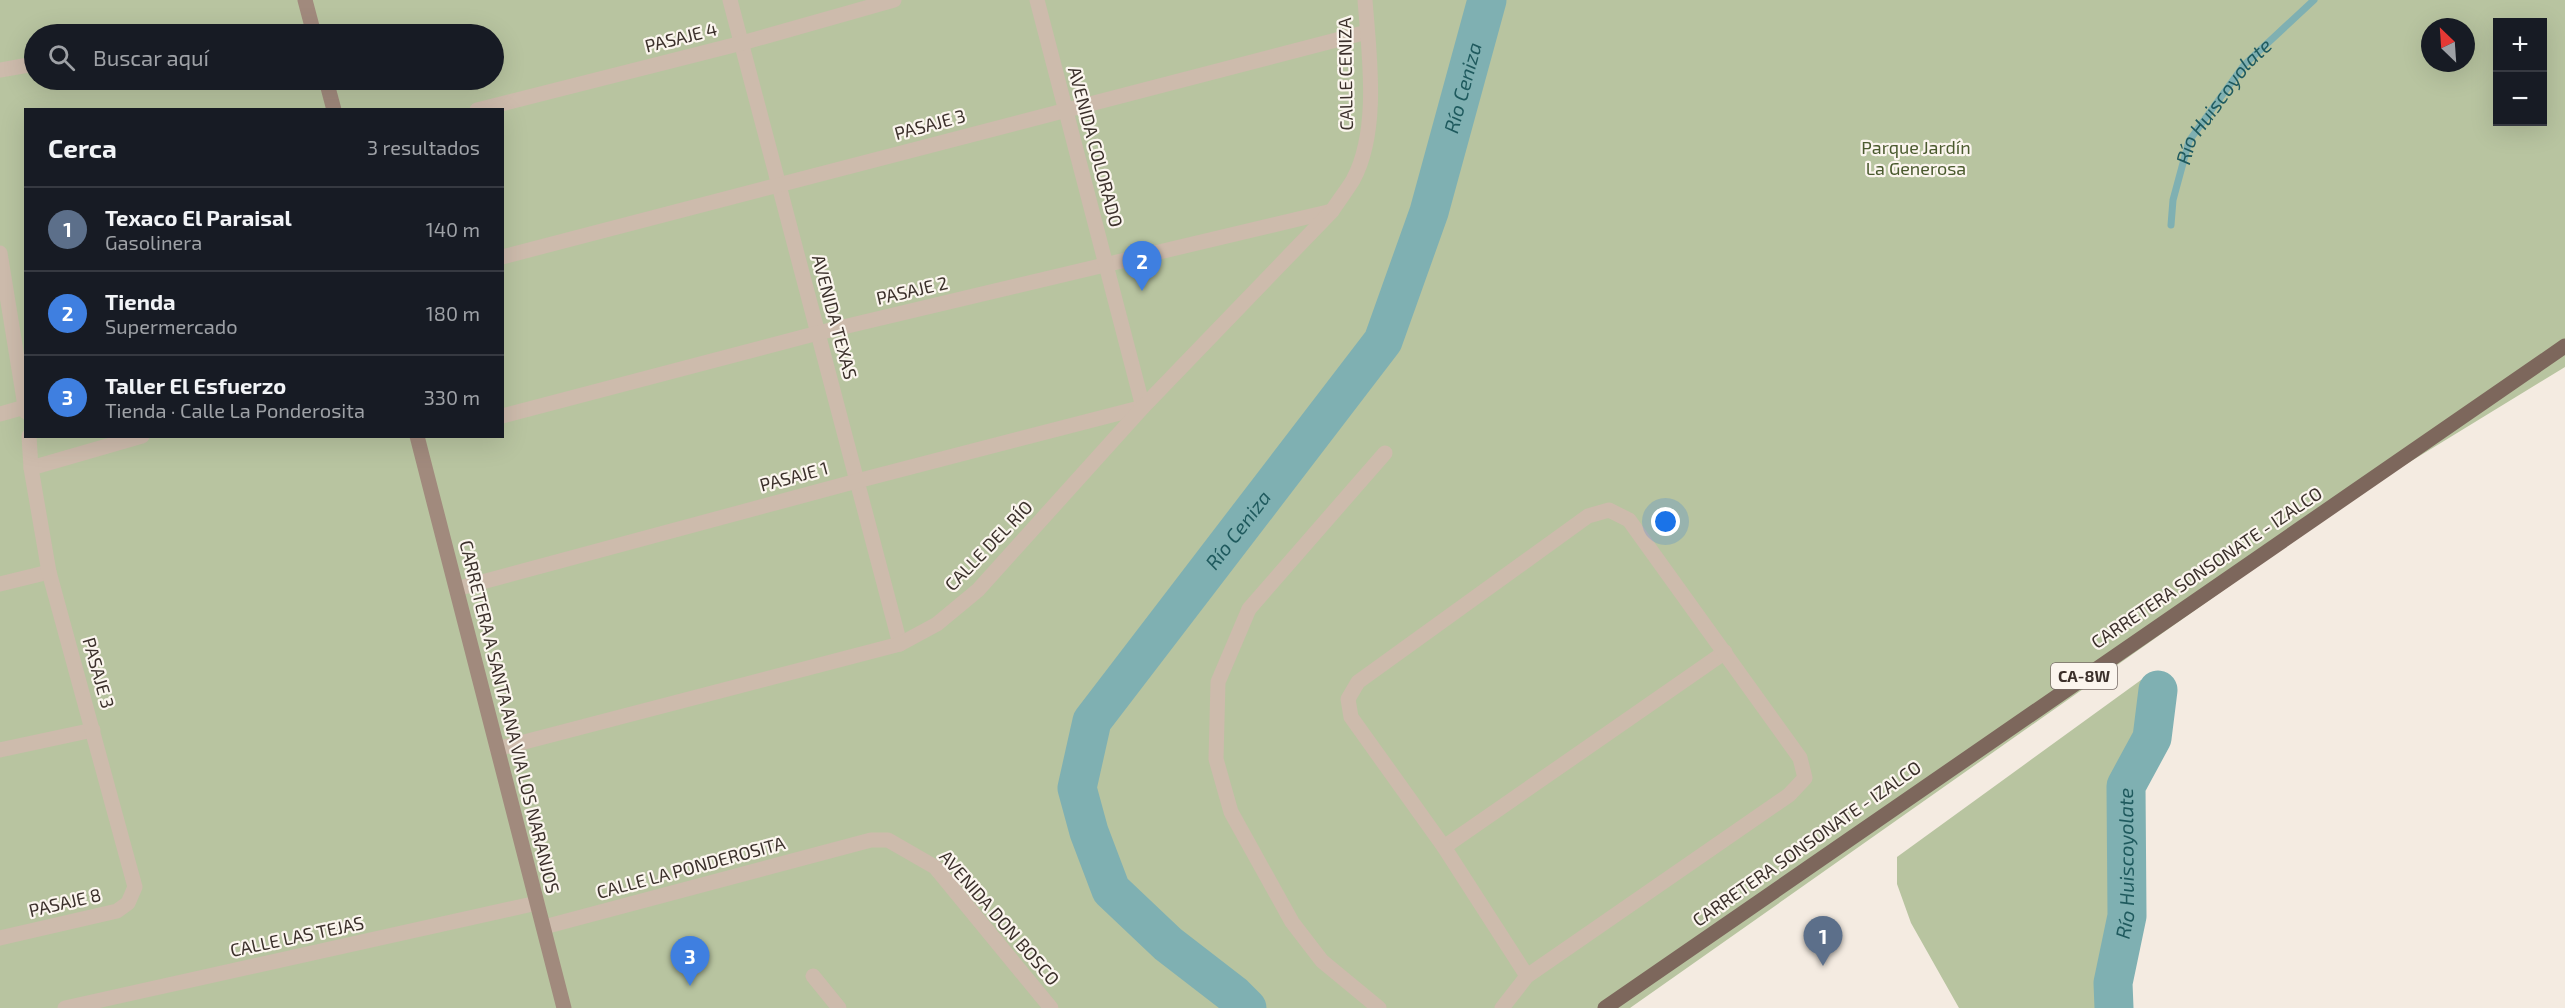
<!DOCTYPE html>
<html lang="es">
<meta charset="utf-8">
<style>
body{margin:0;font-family:"Exo 2",sans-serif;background:#242831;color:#f1f3f6}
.controls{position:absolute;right:18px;top:18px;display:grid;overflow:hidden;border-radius:0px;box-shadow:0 6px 24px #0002}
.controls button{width:54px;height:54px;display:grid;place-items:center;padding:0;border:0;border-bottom:2px solid #363941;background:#171b24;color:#f1f3f6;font:30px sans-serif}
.compass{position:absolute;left:2421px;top:18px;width:54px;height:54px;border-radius:50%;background:#171b24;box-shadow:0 6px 24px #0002;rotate:335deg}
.you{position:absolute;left:1666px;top:522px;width:21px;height:21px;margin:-15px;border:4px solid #fff;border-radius:50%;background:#1a73e8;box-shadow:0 0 0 9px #1a73e833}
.badge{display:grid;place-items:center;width:39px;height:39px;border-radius:50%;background:#92aeb2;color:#fff;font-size:20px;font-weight:700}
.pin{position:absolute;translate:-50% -50px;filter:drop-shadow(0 2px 3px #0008)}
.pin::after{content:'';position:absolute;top:32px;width:21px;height:18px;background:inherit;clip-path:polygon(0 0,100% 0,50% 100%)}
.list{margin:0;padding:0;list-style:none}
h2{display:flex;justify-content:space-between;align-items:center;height:78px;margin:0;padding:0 24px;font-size:26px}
h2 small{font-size:20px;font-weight:400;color:#9ea1a6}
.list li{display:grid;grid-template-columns:39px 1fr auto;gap:18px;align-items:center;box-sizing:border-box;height:84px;padding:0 24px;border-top:2px solid #363941}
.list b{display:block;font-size:22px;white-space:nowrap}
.list p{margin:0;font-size:20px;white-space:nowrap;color:#9ea1a6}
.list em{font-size:20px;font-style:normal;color:#9ea1a6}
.icon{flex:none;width:33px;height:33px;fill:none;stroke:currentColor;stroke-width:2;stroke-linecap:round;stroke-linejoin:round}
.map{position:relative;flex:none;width:2565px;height:1008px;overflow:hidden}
.search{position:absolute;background:#171b24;box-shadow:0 6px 24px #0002;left:24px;top:24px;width:480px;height:66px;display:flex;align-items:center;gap:15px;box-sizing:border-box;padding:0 21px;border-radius:33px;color:#9ea1a6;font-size:22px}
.panel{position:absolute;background:#171b24;box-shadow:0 6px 24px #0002;left:24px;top:108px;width:480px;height:330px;border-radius:0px}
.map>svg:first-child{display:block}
</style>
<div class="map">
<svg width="2565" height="1008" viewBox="0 0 2565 1008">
<rect width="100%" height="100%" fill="#f4ebe1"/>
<g fill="#b8c4a0" fill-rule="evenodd">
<path d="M 0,0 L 2565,0 L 2565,367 L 2377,482 L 1630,1008 L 0,1008 ZM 2498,22 L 2542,22 L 2542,122 L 2498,122 ZM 2430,27 L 2466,27 L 2466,63 L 2430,63 ZM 34,34 L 494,34 L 494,80 L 34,80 ZM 26,110 L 502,110 L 502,436 L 26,436 Z"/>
<path d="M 2141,680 L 2143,737 L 2116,786 L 2123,914 L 2109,982 L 2111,1008 L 1959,1008 L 1911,923 L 1897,884 L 1897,857 Z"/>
</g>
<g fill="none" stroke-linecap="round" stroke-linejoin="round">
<path stroke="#7fb0b2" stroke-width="7" id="s1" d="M 2171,225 L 2173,200 L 2189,141 L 2244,65 L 2314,0"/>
<g stroke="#7fb0b2" stroke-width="39">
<path id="s2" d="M 1247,1008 L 1234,995 L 1168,944 L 1111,890 L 1089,832 L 1077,788 L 1092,721 L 1383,341 L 1429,212 L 1487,0"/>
<path id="s3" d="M 2114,1008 L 2113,983 L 2127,916 L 2126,786 L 2152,738 L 2158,690"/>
</g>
<g stroke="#cdbbac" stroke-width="15">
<path d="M 730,0 L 900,644"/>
<path d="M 0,70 L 34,64"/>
<path d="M 477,110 L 742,43 L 894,0"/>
<path d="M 0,253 L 26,412"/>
<path d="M 502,257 L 1367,32"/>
<path d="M 0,414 L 25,407"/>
<path d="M 502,416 L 818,333 L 1332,211"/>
<path d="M 31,468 L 142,436"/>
<path d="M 0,584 L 49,572"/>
<path d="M 456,589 L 857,481 L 1143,407 L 1037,0"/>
<path d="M 497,749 L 900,644 L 937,624 L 978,590 L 1143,407 L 1332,211 C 1339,200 1347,190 1353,180 C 1380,130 1369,54 1365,0"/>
<path d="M 0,750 L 93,730"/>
<path d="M 1444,847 L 1725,652"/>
<path d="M 544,927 L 871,840 L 888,840 L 935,867 L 1051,1008"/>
<path d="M 0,938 L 117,911 L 128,903 L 135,887 L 49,572 L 31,468 L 29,436"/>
<path d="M 813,976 L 839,1008"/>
<path d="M 65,1008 L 537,903"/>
<path d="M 1379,1008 L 1322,961 L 1292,922 L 1231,812 L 1216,759 L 1218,682 L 1249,609 L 1385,453"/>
<path d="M 1502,1008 L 1527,976 L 1789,795 L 1805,778 L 1800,758 L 1629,520 L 1609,510 L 1588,516 L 1358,682 L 1348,699 L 1351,717 L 1444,847 L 1527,976"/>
</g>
<g stroke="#a18a7d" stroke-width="15">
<path d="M 305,0 L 314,34"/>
<path d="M 326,80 L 334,110"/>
<path d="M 417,436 L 564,1008"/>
</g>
<path stroke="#7d675c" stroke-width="15" d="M 1605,1008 L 2565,346"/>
</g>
<g text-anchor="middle" stroke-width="4.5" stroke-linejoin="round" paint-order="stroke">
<rect fill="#fbf5ee" stroke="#756b66" stroke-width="1.5" x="2051" y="663" width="66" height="26" rx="4.5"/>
<g font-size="16" font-weight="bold" fill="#3b302b">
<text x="2084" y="682">CA-8W</text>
</g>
<g font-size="18" fill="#3b302b" stroke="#fbf5ee">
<text transform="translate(681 38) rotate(-14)" y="6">PASAJE 4</text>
<text transform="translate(1346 74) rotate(-91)" y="6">CALLE CENIZA</text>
<text transform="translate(930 125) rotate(-15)" y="6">PASAJE 3</text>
<text transform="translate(1095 147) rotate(75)" y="6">AVENIDA COLORADO</text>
<text transform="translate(912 291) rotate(-13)" y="6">PASAJE 2</text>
<text transform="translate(834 317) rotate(75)" y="6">AVENIDA TEXAS</text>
<text transform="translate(794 477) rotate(-15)" y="6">PASAJE 1</text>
<text transform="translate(989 546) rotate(-46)" y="6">CALLE DEL RÍO</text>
<text transform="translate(2207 568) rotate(-34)" y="6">CARRETERA SONSONATE - IZALCO</text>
<text transform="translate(98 673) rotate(74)" y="6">PASAJE 3</text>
<text transform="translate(509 717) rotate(76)" y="6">CARRETERA A SANTA ANA VIA LOS NARANJOS</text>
<text transform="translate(1807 844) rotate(-35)" y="6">CARRETERA SONSONATE - IZALCO</text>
<text transform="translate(691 868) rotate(-15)" y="6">CALLE LA PONDEROSITA</text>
<text transform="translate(65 903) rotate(-13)" y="6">PASAJE 8</text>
<text transform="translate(999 918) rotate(49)" y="6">AVENIDA DON BOSCO</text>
<text transform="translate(297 937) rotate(-12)" y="6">CALLE LAS TEJAS</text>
</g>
<g font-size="18" fill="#4a5a2e" stroke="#fbf5ee">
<text x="1916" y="154">Parque Jardín<tspan x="1916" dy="21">La Generosa</tspan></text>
</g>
<g font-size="20" font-style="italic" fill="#1f5a5e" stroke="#fbf5ee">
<text dy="7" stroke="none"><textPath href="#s2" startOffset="1101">Río Ceniza</textPath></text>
<text dy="7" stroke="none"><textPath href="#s1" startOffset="138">Río Huiscoyolate</textPath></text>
<text dy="7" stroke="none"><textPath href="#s2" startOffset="597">Río Ceniza</textPath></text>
<text dy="7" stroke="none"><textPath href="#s3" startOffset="146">Río Huiscoyolate</textPath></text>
</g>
</g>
</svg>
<div class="controls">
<button>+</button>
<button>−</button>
</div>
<svg class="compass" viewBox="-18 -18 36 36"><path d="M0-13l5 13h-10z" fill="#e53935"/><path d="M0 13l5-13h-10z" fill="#9ea1a6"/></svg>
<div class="you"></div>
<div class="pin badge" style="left:1823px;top:966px;background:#5c6f8a">1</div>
<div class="pin badge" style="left:1142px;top:291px;background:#3f7fe0">2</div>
<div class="pin badge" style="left:690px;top:986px;background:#3f7fe0">3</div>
<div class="search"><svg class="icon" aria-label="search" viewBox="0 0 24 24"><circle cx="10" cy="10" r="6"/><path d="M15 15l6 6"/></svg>Buscar aquí</div>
<section class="panel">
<h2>Cerca<small>3 resultados</small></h2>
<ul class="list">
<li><span class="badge" style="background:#5c6f8a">1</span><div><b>Texaco El Paraisal</b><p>Gasolinera</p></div><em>140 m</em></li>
<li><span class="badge" style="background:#3f7fe0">2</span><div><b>Tienda</b><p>Supermercado</p></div><em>180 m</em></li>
<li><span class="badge" style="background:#3f7fe0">3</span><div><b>Taller El Esfuerzo</b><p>Tienda · Calle La Ponderosita</p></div><em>330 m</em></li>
</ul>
</section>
</div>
